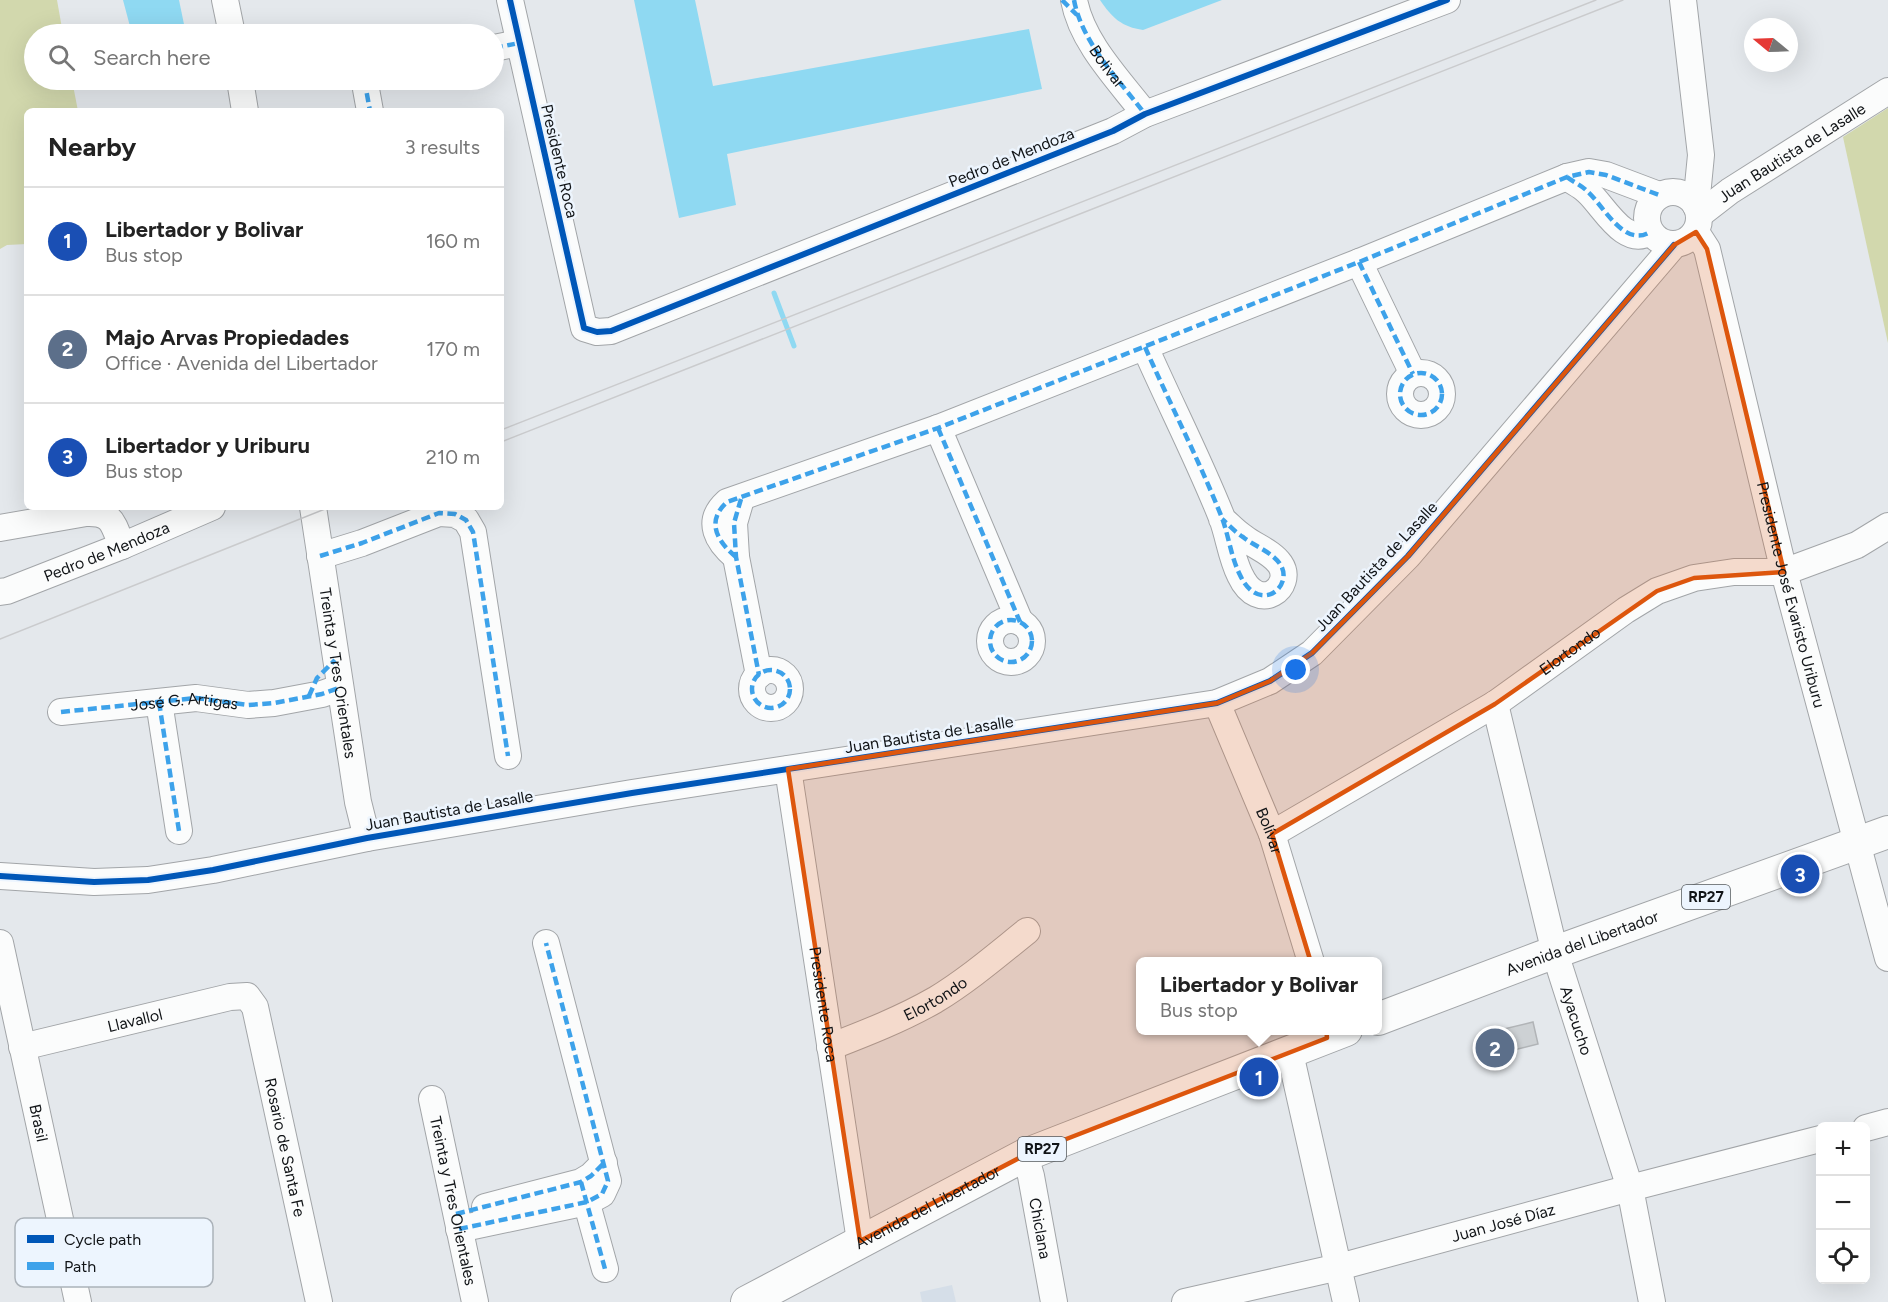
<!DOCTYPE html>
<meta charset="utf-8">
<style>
body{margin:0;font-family:Figtree,sans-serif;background:#f2f2f2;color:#222}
.controls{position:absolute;right:18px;bottom:18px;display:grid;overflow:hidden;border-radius:9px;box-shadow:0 6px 24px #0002}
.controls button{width:54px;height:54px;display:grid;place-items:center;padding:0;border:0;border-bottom:2px solid #e0e0e0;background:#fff;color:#222;font:30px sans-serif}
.compass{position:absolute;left:1744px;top:18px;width:54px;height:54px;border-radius:50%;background:#fff;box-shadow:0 6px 24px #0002;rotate:289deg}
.you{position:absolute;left:1296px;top:670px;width:21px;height:21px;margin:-15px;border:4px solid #fff;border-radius:50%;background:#1a73e8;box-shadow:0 0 0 9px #1a73e833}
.badge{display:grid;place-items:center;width:39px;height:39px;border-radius:50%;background:#111827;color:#fff;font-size:20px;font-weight:700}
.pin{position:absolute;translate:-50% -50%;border:3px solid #fff;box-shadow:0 2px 6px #0006}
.popup{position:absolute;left:1136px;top:957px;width:246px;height:78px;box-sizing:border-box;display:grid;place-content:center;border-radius:9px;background:#fff;filter:drop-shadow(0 2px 4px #0005);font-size:20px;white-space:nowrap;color:#767676}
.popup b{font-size:22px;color:#222}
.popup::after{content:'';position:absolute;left:50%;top:100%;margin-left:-12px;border:12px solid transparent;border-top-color:#fff}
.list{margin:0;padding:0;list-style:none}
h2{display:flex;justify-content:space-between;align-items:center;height:78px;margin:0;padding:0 24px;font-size:26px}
h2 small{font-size:20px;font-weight:400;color:#767676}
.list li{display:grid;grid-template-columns:39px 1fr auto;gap:18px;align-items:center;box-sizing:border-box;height:108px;padding:0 24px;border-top:2px solid #e0e0e0}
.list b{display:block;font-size:22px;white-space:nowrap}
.list p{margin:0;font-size:20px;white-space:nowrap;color:#767676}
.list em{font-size:20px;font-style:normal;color:#767676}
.icon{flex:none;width:33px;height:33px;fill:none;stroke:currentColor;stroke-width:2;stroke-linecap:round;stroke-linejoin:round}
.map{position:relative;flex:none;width:1888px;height:1302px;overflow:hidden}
.search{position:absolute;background:#fff;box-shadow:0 6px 24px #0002;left:24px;top:24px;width:480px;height:66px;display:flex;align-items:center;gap:15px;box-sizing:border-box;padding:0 21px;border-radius:33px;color:#767676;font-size:22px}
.panel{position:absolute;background:#fff;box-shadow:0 6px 24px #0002;left:24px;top:108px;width:480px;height:402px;border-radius:9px}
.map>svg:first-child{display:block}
</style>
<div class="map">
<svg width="1888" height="1302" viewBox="0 0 1888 1302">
<rect width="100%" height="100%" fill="#e4e8ec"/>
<path fill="#d5dee8" d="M 952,1285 L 956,1302 L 922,1302 L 920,1292 Z"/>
<g fill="#d2d8ad">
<path d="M 0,0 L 57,0 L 63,34 L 34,34 L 34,80 L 72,80 L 78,111 L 27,111 L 27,244 L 7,245 L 0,249 Z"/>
<path d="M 1888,108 L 1888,343 L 1843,137 Z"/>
</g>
<g fill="#8fd9f2">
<path d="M 123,0 L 179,0 L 186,34 L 132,34 Z"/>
<path d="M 634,0 L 695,0 L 713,86 L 1029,29 L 1042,89 L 727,154 L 736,205 L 679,218 Z"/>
<path d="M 1100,0 L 1222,0 L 1143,30 C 1122,27 1112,18 1100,0 Z"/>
</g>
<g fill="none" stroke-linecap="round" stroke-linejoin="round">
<path stroke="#8fd9f2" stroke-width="5" d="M 774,293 L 794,346"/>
</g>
<path fill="#cdd1d4" stroke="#b1b4b7" stroke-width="1.5" d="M 1533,1022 L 1538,1044 L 1493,1055 L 1487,1033 Z"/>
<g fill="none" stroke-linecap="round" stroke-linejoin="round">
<defs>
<g id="minor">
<path d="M 225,0 L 232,34"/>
<path d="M 510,0 L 584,328 L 597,332 L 611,331 L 1113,131 L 1145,114 L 1447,0"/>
<path d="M 1074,0 C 1082,43 1119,80 1145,114"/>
<path d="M 1683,0 L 1701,155 L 1696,206"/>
<path d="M 494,48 L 519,43"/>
<path d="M 240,80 L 245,111"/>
<path d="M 368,80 L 366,89 L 370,111"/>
<path d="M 1567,177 C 1573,182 1581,185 1587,191 C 1604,206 1624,248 1650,232"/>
<circle cx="1673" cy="218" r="26"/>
<path id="s1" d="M 1699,215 L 1730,191 L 1888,91"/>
<path id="s2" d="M 1696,232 L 1707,249 L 1784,572 L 1888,958"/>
<path d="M 1359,262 L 1413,374"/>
<path d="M 1145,347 C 1170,404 1199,460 1222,518 C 1229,537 1231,557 1240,575 C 1259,616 1295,586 1280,564 C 1272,552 1254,546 1243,537 C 1235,532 1229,525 1222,519"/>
<circle cx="1421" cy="394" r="21"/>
<path d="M 938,428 L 1020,622"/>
<path d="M 741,499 L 734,523 L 736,557 L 759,675"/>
<path id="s3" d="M 313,507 L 358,802 L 367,838"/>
<path d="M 0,528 L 86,513 C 113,512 113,524 122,546"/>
<path d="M 320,556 L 362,543 L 439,513 L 455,514 L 466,520 L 473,532 L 508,756"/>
<path d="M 736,557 C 718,542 705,522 727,502 L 938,428 L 1359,262 L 1567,177 L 1589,172 L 1606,175 L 1659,195"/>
<path id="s4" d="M 0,592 L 7,591 L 122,546 L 212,507"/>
<circle cx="1011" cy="641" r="21"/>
<circle cx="771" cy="689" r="19"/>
<path d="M 159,702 L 179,831"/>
<path id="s5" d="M 1217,703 L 1272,834 L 1311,962"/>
<path id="s6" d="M 1495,704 L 1555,953 L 1630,1188 L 1652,1302"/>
<path d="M 61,712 L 196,698 L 248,705 L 274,703 L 322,694 L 339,688"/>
<path id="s7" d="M 788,769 L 860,1241"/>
<path id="s8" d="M 1272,834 L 1495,704 L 1626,610 L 1657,591 L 1694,578 L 1734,572 L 1784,572 L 1857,545 L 1888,526"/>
<path d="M 0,876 L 94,882 L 148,880 L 213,870 L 367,838 L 632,793 L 1217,703 L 1270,681 L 1312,653 L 1408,556 L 1674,245"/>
<path id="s9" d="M 0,943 L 78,1302"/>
<path id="s10" d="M 22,1047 L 230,997 L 247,996 L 255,1007 L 319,1302"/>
<path id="s11" d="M 830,1047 C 866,1033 902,1019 935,1000 C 968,980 997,955 1027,931"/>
<path d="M 1290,1053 L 1346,1302"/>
<path id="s12" d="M 432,1099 L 475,1302"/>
<path d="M 1866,1128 L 1888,1122"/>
<path id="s13" d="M 1025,1155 L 1031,1176 L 1054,1302"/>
<path d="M 582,1186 L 605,1269"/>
<path d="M 485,1207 L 581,1182 L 591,1176 L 604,1163"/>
<path d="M 459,1229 L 587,1202 L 602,1194 L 608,1181 L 546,943"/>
<path id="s14" d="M 1185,1302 L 1339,1267 L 1630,1188 L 1820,1139"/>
</g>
<g id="major">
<path id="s15" d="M 1378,1019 L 1539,958 L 1888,832"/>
<path id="s16" d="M 747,1302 L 1025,1155 L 1346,1030"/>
</g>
</defs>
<use href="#minor" stroke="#a2a5a8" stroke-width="28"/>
<use href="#major" stroke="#a2a5a8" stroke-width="34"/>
<use href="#minor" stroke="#fbfcfc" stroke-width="26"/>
<use href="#major" stroke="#fbfcfc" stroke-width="32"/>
<g stroke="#cacbcd" stroke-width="1.5">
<path d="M 501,430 L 1596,0"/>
<path d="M 501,442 L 1623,0"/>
<path d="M 0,639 L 330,507"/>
</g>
<g stroke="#3da2ea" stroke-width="4.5" stroke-dasharray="9 4.5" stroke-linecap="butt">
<path d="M 1062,0 L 1077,15"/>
<path id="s17" d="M 1074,0 C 1082,43 1119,80 1145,114"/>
<path d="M 494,48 L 519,43"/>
<path d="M 368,80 L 366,89 L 370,111"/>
<path d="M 1567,177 C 1573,182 1581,185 1587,191 C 1604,206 1624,248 1650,232"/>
<path d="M 1359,262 L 1413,374"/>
<path d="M 1145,347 C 1170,404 1199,460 1222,518 C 1229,537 1231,557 1240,575 C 1259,616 1295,586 1280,564 C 1272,552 1254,546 1243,537 C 1235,532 1229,525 1222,519"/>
<circle cx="1421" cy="394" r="21"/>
<path d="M 938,428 L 1020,622"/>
<path d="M 741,499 L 734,523 L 736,557 L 759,675"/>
<path d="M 320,556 L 362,543 L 439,513 L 455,514 L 466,520 L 473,532 L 508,756"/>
<path d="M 736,557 C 718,542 705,522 727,502 L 938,428 L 1359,262 L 1567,177 L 1589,172 L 1606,175 L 1659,195"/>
<circle cx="1011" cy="641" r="21"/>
<circle cx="771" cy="689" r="19"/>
<path d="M 309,696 L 317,678 L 335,660"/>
<path d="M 159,702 L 179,831"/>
<path id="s18" d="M 61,712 L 196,698 L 248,705 L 274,703 L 322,694 L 339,688"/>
<path d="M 581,1182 L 605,1269"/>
<path d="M 456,1214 L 581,1182 L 591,1176 L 604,1163"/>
<path d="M 459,1229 L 587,1202 L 602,1194 L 608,1181 L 546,943"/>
</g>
<defs>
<g id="cycleway">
<path d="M 510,0 L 584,328 L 597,332 L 611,331 L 1113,131 L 1145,114 L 1447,0"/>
<path d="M 0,876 L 94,882 L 148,880 L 213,870 L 367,838 L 632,793 L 1217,703 L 1270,681 L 1312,653 L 1408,556 L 1674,245"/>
</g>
</defs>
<use href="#cycleway" stroke="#edf5fe" stroke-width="10"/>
<use href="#cycleway" stroke="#0057b8" stroke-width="6"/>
</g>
<path fill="#dd560d" fill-opacity="0.2" stroke="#dd560d" stroke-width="4.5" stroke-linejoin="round" d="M 1696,232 L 1707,249 L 1784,572 L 1694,578 L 1657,591 L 1495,704 L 1272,834 L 1325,1009 L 1327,1038 L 1025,1155 L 860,1241 L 788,769 L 1217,703 L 1270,681 L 1312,653 L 1408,556 L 1674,245 Z"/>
<g text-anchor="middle" stroke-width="5" stroke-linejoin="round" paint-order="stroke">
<g fill="#edf5fe" stroke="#53585c" stroke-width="1.5">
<rect x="1682" y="885" width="48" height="24" rx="4.5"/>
<rect x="1018" y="1137" width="48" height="24" rx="4.5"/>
</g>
<g font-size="15" font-weight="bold" fill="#111417">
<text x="1706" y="902">RP27</text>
<text x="1042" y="1154">RP27</text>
</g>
<g font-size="16" fill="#111417" stroke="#edf5fe">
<text dy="6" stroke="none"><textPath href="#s17" startOffset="75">Bolivar</textPath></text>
<text dy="6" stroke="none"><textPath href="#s1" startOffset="112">Juan Bautista de Lasalle</textPath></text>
<text transform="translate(1011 157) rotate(-22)" y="6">Pedro de Mendoza</text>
<text transform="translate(560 161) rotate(77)" y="6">Presidente Roca</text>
<text dy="6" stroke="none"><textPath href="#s4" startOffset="114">Pedro de Mendoza</textPath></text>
<text transform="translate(1376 566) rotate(-47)" y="6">Juan Bautista de Lasalle</text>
<text dy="6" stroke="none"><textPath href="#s2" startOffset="376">Presidente José Evaristo Uriburu</textPath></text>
<text dy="6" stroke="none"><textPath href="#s8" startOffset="350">Elortondo</textPath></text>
<text dy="6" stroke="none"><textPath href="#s3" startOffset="168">Treinta y Tres Orientales</textPath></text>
<text dy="6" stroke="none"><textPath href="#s18" startOffset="124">José G. Artigas</textPath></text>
<text transform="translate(929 734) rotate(-9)" y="6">Juan Bautista de Lasalle</text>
<text transform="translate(449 810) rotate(-10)" y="6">Juan Bautista de Lasalle</text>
<text dy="6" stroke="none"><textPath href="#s5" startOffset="138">Bolívar</textPath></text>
<text dy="6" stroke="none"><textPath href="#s15" startOffset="218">Avenida del Libertador</textPath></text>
<text dy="6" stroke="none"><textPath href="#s11" startOffset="116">Elortondo</textPath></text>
<text dy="6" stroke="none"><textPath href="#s7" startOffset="238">Presidente Roca</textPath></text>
<text dy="6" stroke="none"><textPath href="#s10" startOffset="116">Llavallol</textPath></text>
<text dy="6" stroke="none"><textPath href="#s6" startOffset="327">Ayacucho</textPath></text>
<text dy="6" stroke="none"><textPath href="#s9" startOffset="184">Brasil</textPath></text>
<text dy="6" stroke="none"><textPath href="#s10" startOffset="388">Rosario de Santa Fe</textPath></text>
<text dy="6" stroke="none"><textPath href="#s12" startOffset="104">Treinta y Tres Orientales</textPath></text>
<text dy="6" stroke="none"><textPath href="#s16" startOffset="204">Avenida del Libertador</textPath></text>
<text dy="6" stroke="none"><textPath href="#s14" startOffset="328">Juan José Díaz</textPath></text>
<text dy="6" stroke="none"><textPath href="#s13" startOffset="75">Chiclana</textPath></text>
</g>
</g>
<rect x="15" y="1218" width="198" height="69" rx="9" fill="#edf5fe" stroke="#abb2b9" stroke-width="1.5"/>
<rect x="27" y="1235" width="27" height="8" fill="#0057b8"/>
<rect x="27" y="1262" width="27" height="8" fill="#3da2ea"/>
<g font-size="16" fill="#111417">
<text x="64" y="1245">Cycle path</text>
<text x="64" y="1272">Path</text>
</g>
</svg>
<div class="controls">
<button>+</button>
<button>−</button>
<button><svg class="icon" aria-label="locate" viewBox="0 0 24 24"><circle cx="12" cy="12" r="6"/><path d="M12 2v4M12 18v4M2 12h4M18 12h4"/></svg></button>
</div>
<svg class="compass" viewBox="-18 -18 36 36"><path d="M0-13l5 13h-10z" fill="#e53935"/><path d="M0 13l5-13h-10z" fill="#767676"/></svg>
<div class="you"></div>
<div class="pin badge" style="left:1259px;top:1077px;background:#1a4fb4">1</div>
<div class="popup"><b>Libertador y Bolivar</b>Bus stop</div>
<div class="pin badge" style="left:1495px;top:1048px;background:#5c6f8a">2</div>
<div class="pin badge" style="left:1800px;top:874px;background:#1a4fb4">3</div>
<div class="search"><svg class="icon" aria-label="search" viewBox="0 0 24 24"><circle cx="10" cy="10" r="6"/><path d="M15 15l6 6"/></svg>Search here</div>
<section class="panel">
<h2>Nearby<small>3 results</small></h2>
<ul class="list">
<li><span class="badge" style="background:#1a4fb4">1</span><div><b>Libertador y Bolivar</b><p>Bus stop</p></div><em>160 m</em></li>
<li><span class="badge" style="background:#5c6f8a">2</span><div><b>Majo Arvas Propiedades</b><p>Office · Avenida del Libertador</p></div><em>170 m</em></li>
<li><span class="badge" style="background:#1a4fb4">3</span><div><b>Libertador y Uriburu</b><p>Bus stop</p></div><em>210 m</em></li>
</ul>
</section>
</div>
